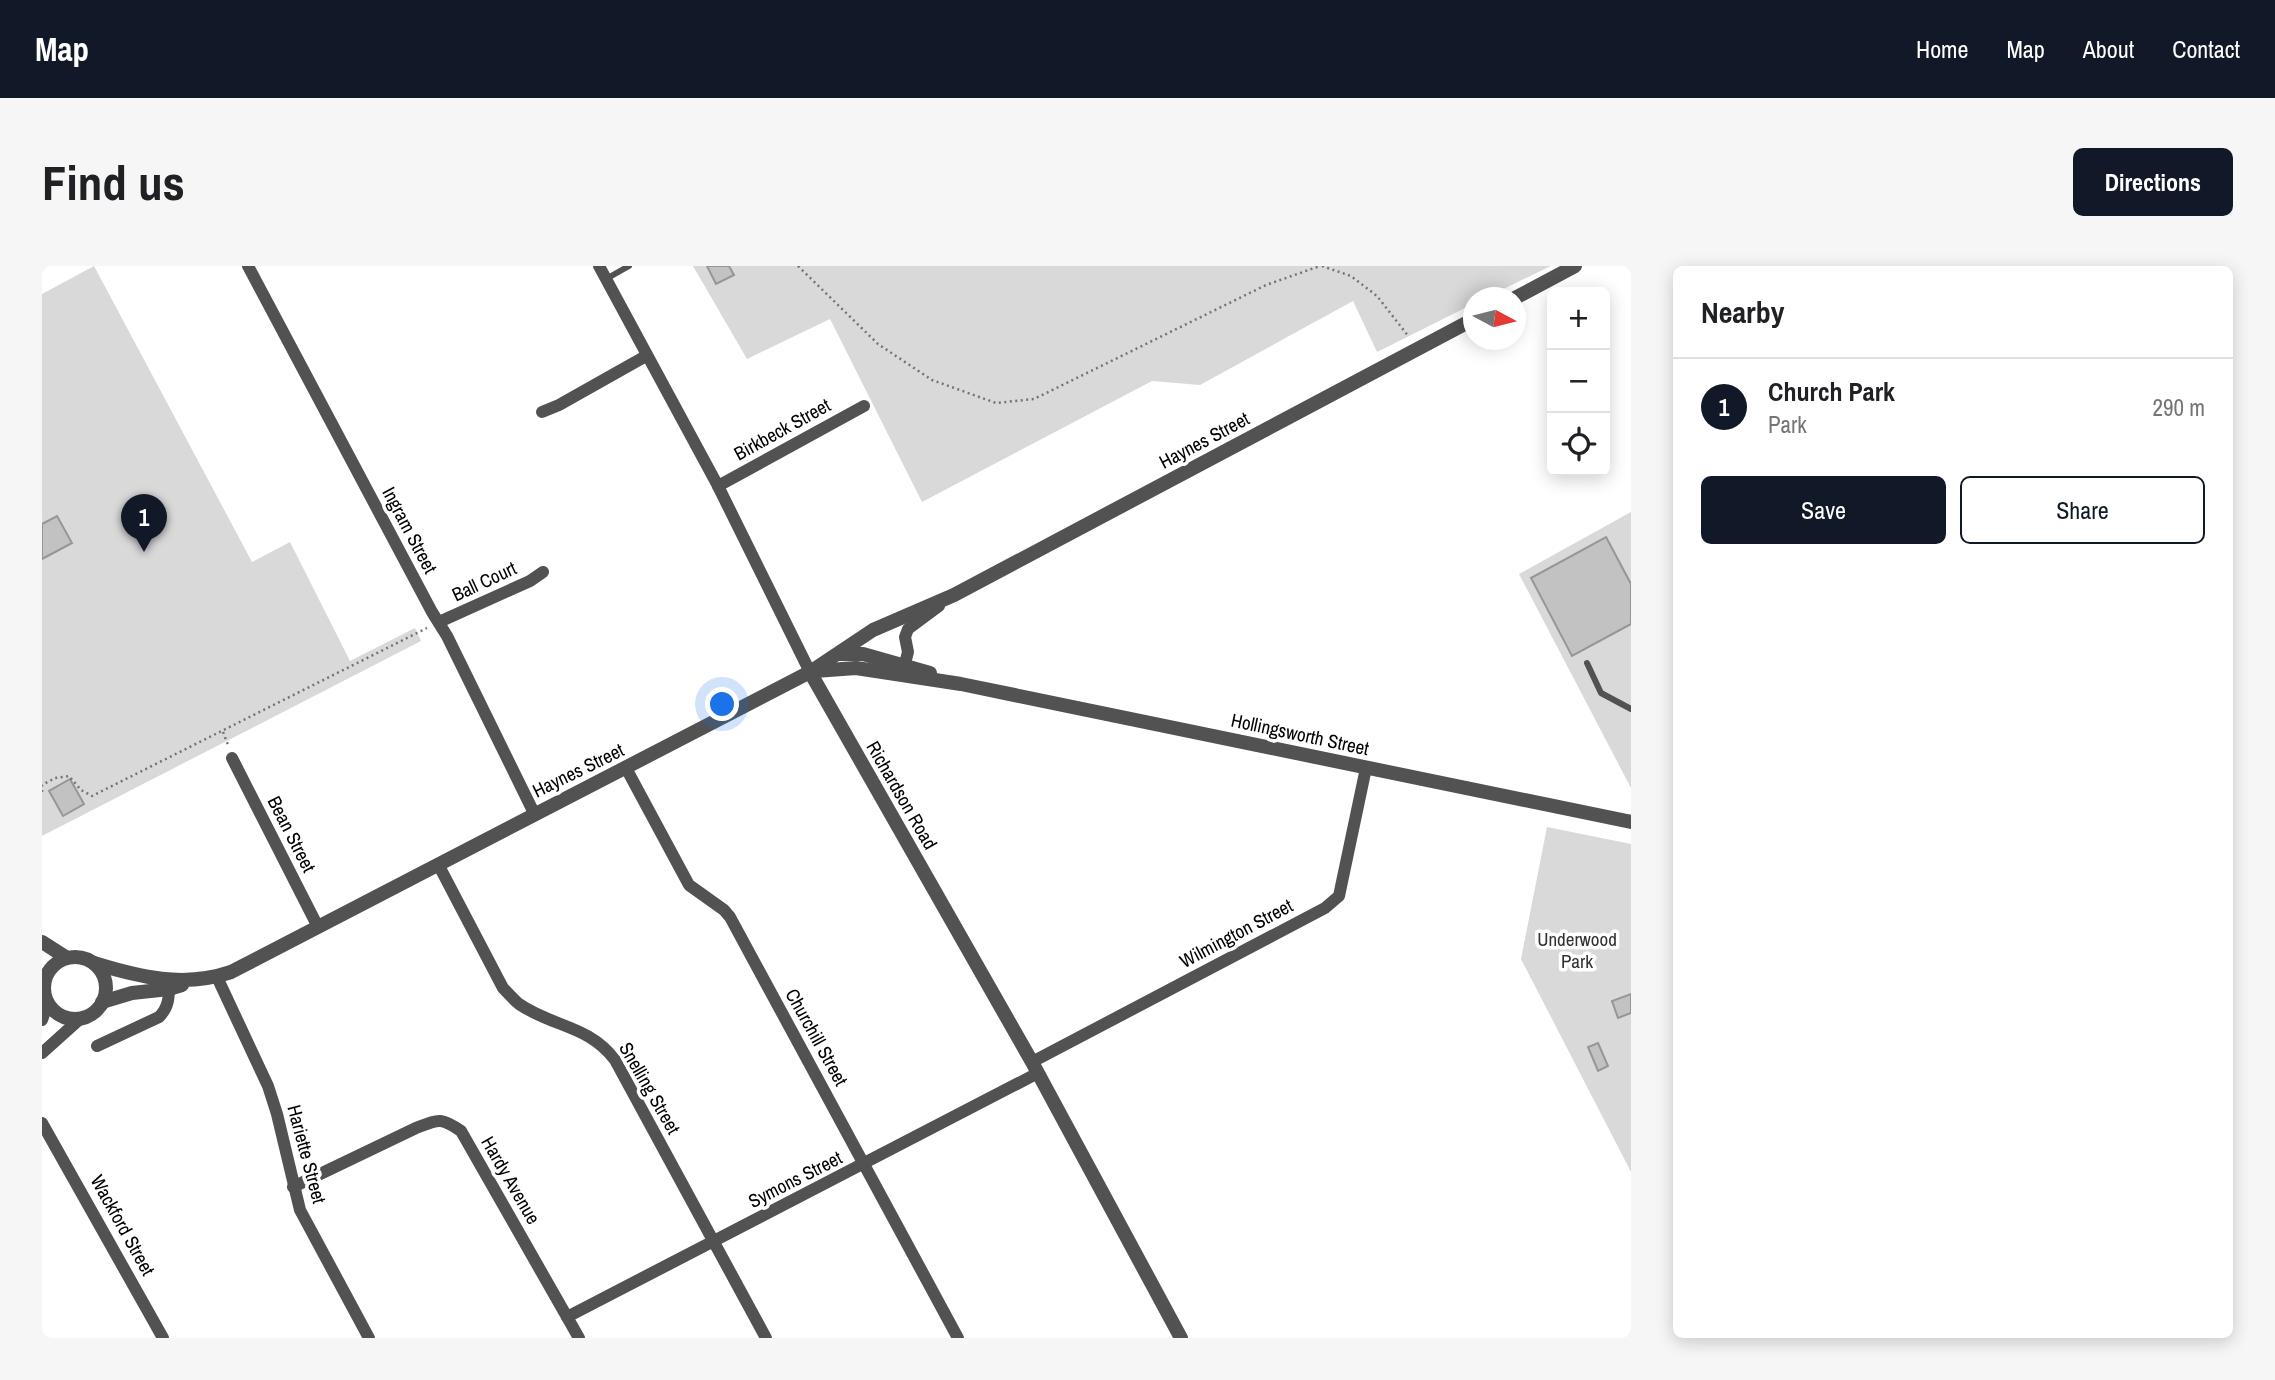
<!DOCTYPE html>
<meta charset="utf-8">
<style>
body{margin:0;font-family:"Archivo Narrow",sans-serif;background:#f6f6f6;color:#202124}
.controls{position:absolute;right:21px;top:21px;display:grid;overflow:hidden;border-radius:10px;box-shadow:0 4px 18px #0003}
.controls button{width:63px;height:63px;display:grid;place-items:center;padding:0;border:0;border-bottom:2px solid #e0e0e0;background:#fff;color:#202124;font:35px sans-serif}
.compass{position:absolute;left:1421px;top:21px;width:63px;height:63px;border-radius:50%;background:#fff;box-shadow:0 4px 18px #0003;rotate:97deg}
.you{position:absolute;left:681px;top:439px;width:24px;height:24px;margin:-18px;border:5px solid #fff;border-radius:50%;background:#1a73e8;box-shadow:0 0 0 10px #1a73e833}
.badge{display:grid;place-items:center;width:46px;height:46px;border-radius:50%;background:#111827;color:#fff;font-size:23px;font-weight:700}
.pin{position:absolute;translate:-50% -58px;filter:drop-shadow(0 2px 4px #0008)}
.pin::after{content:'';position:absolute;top:37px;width:24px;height:21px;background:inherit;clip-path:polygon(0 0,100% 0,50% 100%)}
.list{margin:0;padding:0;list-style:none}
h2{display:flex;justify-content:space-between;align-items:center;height:91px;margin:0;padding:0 28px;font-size:30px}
h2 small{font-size:23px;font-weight:400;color:#757577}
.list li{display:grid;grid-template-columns:46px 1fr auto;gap:21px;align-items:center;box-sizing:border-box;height:98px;padding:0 28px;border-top:2px solid #e0e0e0}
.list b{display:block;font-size:26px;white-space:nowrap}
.list p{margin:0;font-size:23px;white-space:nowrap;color:#757577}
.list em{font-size:23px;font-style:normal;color:#757577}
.actions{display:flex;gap:14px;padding:21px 28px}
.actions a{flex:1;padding:16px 0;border:2px solid #111827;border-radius:10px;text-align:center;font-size:24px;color:#111827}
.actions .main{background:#111827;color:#fff}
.icon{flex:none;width:38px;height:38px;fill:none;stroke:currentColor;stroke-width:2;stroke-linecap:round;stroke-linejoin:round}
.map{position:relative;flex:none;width:1589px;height:1072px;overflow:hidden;border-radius:10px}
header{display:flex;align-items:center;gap:42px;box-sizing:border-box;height:98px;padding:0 35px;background:#111827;color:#fff}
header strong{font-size:33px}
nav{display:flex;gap:38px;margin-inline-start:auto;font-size:24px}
.intro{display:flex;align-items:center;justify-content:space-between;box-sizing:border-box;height:168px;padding:0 42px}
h1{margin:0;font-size:49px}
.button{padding:18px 32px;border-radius:10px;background:#111827;color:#fff;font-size:24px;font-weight:700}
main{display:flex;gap:42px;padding:0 42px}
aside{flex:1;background:#fff;border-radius:10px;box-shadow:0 4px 18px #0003}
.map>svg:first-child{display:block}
</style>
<header>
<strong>Map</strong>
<nav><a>Home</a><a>Map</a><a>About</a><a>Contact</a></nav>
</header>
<div class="intro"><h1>Find us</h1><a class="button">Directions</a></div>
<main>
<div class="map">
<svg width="1589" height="1072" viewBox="0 0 1589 1072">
<rect width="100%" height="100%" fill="#fff"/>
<g fill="#d9d9d9">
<path d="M 52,0 L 210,296 L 248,276 L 308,395 L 373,362 L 379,375 L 0,570 L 0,28 Z"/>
<path d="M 651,0 L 1509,0 L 1445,31 L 1432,32 L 1431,38 L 1335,86 L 1311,35 L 1158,119 L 1110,115 L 880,236 L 788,53 L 705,93 Z"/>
<path d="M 1589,246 L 1589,522 L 1477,308 Z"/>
<path d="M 1505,561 L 1589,578 L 1589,906 L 1479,693 Z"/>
</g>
<g fill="#c2c2c2" stroke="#969696" stroke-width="2">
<path d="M 665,0 L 687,0 L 692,9 L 674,18 Z"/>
<path d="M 15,250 L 30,277 L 0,293 L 0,258 Z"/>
<path d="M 1564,271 L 1589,318 L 1589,358 L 1530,390 L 1489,312 Z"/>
<path d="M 28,513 L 42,538 L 21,550 L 7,525 Z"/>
<path d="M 1589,728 L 1589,747 L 1576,752 L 1570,735 Z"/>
<path d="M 1556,777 L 1566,800 L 1556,805 L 1546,781 Z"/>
</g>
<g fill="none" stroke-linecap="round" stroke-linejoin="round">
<g stroke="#747474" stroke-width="2.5" stroke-dasharray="2 3.5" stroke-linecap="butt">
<path d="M 756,0 L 836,78 L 890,114 L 954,137 L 992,133 L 1224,19 L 1278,0"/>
<path d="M 1280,0 L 1309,10 L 1335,30 L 1367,71"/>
<path d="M 181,466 L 186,479"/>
<path d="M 0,526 L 0,519 L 13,512 L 27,510 L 39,524 L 50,530 L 385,362"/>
</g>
<g stroke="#525252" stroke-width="6">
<path d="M 564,13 L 587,0"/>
<path d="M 1545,397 L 1559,427 L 1589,443"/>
</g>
<g stroke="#525252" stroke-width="12">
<path d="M 206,0 L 390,346 L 405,370 L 492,547"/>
<path d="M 557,0 L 676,220 L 768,406"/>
<path d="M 500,146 L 517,139 L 604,90"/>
<path d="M 676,220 L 822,140"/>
<path d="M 397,356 L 488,315 L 501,306"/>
<path d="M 860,409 L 866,386 L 863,371 L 866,363 L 897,340"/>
<path d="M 190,492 L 276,661"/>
<path d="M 584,502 L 647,619 L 682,644 L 688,651 L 916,1072"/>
<path d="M 396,598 L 461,722 C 466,727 471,733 477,738 C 510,761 547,759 573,794 L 724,1072"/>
<path d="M 175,711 L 226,820 L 235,848 L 258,944 L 327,1072"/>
<path d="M 0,754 L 6,737"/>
<path d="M 55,780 L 117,751 C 128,740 127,729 127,714"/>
<path d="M 0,787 L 39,752"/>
<path d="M 990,796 L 1283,642 L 1297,630 L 1324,502"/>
<path d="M 0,857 L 121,1072"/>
<path d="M 251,921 L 374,862 C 397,853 399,851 419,865 L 537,1072"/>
<path d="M 525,1051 L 996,807"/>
</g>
<g stroke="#525252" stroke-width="14">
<path d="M 1473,32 L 1533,0"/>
<path d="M 796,388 L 821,388 L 888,407"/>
<path d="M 773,405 L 814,402 L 919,418 L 1589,556"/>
<path d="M 768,406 L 990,796 L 1139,1072"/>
<path d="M 0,676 L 25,692"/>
<circle cx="33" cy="722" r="31"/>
<path d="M 52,697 C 97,711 142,722 189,706 L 768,406 L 831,364 L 912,329 L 1432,53"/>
<path d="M 60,736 L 90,727 L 127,723 L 140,719"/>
</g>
</g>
<g text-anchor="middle" stroke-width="7" stroke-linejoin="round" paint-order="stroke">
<g font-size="19" fill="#000" stroke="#fff">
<text transform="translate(740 163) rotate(-29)" y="7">Birkbeck Street</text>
<text transform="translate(1162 174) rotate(-28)" y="7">Haynes Street</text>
<text transform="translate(368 264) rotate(62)" y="7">Ingram Street</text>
<text transform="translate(442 315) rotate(-25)" y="7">Ball Court</text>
<text transform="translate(1258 468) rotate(12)" y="7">Hollingsworth Street</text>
<text transform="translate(536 504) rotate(-26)" y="7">Haynes Street</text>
<text transform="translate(860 529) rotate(60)" y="7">Richardson Road</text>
<text transform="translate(250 568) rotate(63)" y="7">Bean Street</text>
<text transform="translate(1194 667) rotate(-28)" y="7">Wilmington Street</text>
<text transform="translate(775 771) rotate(61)" y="7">Churchill Street</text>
<text transform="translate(608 822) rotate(60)" y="7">Snelling Street</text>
<text transform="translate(265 888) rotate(75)" y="7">Hariette Street</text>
<text transform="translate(753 913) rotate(-27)" y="7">Symons Street</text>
<text transform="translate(469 914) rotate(60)" y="7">Hardy Avenue</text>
<text transform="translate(81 959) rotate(61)" y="7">Wackford Street</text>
</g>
<g font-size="19" fill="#303030" stroke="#fff">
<text x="1535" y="680">Underwood<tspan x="1535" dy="22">Park</tspan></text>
</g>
</g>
</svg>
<div class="controls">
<button>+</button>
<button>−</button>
<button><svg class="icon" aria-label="locate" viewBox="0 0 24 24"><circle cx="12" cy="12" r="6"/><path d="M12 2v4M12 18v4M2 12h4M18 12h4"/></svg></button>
</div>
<svg class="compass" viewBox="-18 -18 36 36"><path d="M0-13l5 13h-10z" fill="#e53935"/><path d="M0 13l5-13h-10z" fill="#757577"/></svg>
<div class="you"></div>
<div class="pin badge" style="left:102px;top:286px">1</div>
</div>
<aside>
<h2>Nearby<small></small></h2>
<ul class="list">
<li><span class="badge">1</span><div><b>Church Park</b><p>Park</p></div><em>290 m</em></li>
</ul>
<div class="actions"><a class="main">Save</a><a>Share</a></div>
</aside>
</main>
